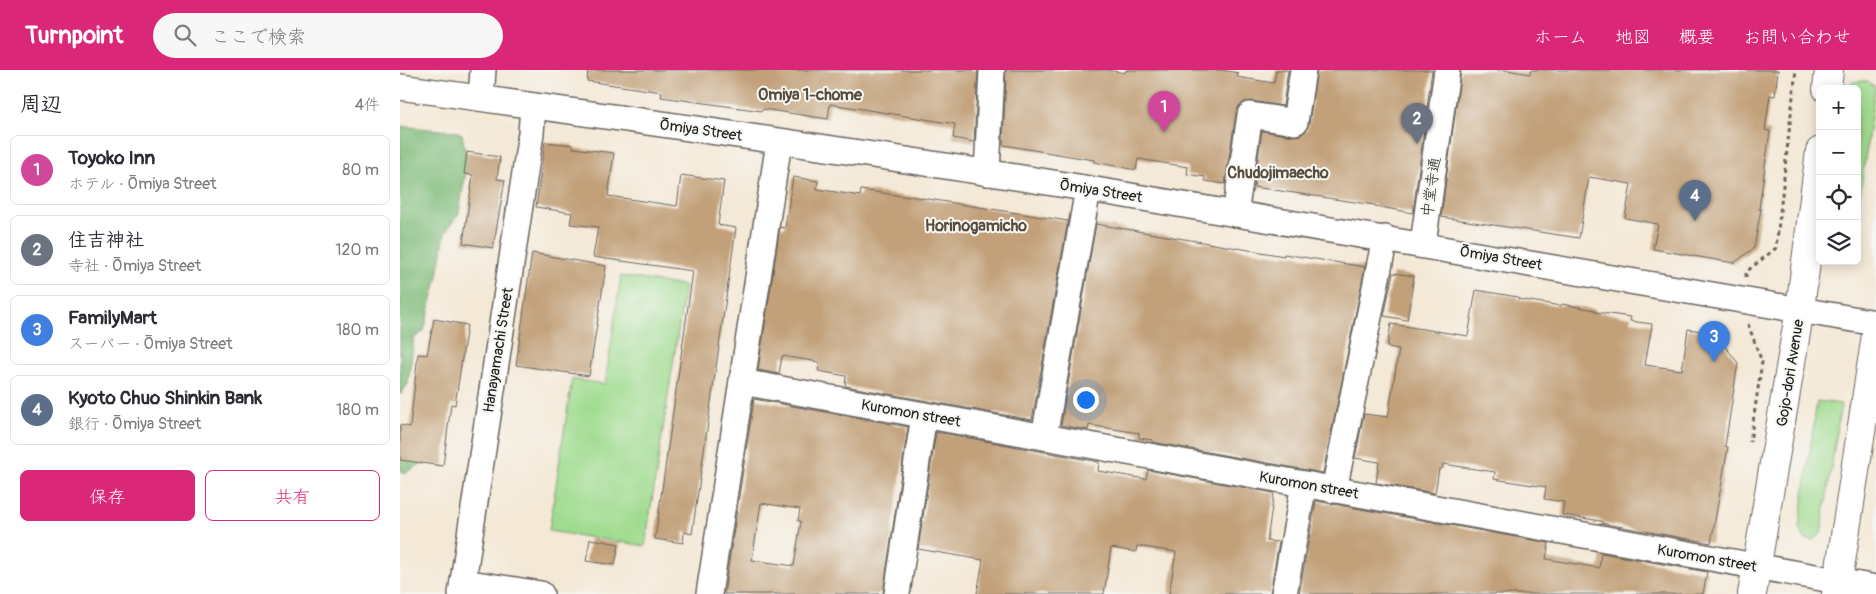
<!DOCTYPE html>
<html lang="ja">
<meta charset="utf-8">
<style>
body{margin:0;font-family:Pangolin,"Klee One",sans-serif;background:#f7f7f7;color:#2b2b33}
.controls{position:absolute;right:15px;top:15px;display:grid;overflow:hidden;border-radius:8px;box-shadow:0 2px 12px #0003}
.controls button{width:45px;height:45px;display:grid;place-items:center;padding:0;border:0;border-bottom:1px solid #e1e1e2;background:#fff;color:#2b2b33;font:25px sans-serif}
.you{position:absolute;left:685px;top:329px;width:18px;height:18px;margin:-12px;border:4px solid #fff;border-radius:50%;background:#1a73e8;box-shadow:0 0 0 8px #1a73e833}
.badge{display:grid;place-items:center;width:32px;height:32px;border-radius:50%;background:#db2777;color:#fff;font-size:16px;font-weight:700}
.pin{position:absolute;translate:-50% -41px;filter:drop-shadow(0 1px 2px #0008)}
.pin::after{content:'';position:absolute;top:26px;width:18px;height:15px;background:inherit;clip-path:polygon(0 0,100% 0,50% 100%)}
.list{margin:0;padding:0;list-style:none}
h2{display:flex;justify-content:space-between;align-items:center;height:65px;margin:0;padding:0 20px;font-size:21px}
h2 small{font-size:16px;font-weight:400;color:#7c7c81}
.list li{display:grid;grid-template-columns:32px 1fr auto;gap:15px;align-items:center;box-sizing:border-box;height:70px;margin:0 10px 10px;padding:0 10px;border:1px solid #e1e1e2;border-radius:8px}
.list b{display:block;font-size:19px;white-space:nowrap}
.list p{margin:0;font-size:16px;white-space:nowrap;color:#7c7c81}
.list em{font-size:16px;font-style:normal;color:#7c7c81}
.actions{display:flex;gap:10px;padding:15px 20px}
.actions a{flex:1;padding:11px 0;border:1px solid #db2777;border-radius:8px;text-align:center;font-size:18px;color:#db2777}
.actions .main{background:#db2777;color:#fff}
.icon{flex:none;width:28px;height:28px;fill:none;stroke:currentColor;stroke-width:2;stroke-linecap:round;stroke-linejoin:round}
.map{position:relative;flex:none;width:1476px;height:524px;overflow:hidden}
header{display:flex;align-items:center;gap:30px;box-sizing:border-box;height:70px;padding:0 25px;background:#db2777;color:#fff}
header strong{font-size:24px}
nav{display:flex;gap:28px;margin-inline-start:auto;font-size:18px}
.search{width:350px;height:45px;background:#f7f7f7;display:flex;align-items:center;gap:12px;box-sizing:border-box;padding:0 18px;border-radius:28px;color:#7c7c81;font-size:19px}
main{display:flex}
aside{flex:1;background:#fff}
.map>svg:first-child{display:block}
</style>
<header>
<strong>Turnpoint</strong>
<div class="search"><svg class="icon" aria-label="search" viewBox="0 0 24 24"><circle cx="10" cy="10" r="6"/><path d="M15 15l6 6"/></svg>ここで検索</div>
<nav><a>ホーム</a><a>地図</a><a>概要</a><a>お問い合わせ</a></nav>
</header>
<main>
<aside>
<h2>周辺<small>4件</small></h2>
<ul class="list">
<li><span class="badge" style="background:#d1479c">1</span><div><b>Toyoko Inn</b><p>ホテル · Ōmiya Street</p></div><em>80 m</em></li>
<li><span class="badge" style="background:#6b7280">2</span><div><b>住吉神社</b><p>寺社 · Ōmiya Street</p></div><em>120 m</em></li>
<li><span class="badge" style="background:#3f7fe0">3</span><div><b>FamilyMart</b><p>スーパー · Ōmiya Street</p></div><em>180 m</em></li>
<li><span class="badge" style="background:#5c6f8a">4</span><div><b>Kyoto Chuo Shinkin Bank</b><p>銀行 · Ōmiya Street</p></div><em>180 m</em></li>
</ul>
<div class="actions"><a class="main">保存</a><a>共有</a></div>
</aside>
<div class="map">
<svg width="1476" height="524" viewBox="0 0 1476 524">
<rect width="100%" height="100%" fill="#f6f6f2"/>
<filter id="ink" filterUnits="userSpaceOnUse"><feTurbulence type="fractalNoise" baseFrequency=".02" numOctaves="2"/><feDisplacementMap in="SourceGraphic" scale="10" xChannelSelector="R" yChannelSelector="G"/><feConvolveMatrix kernelMatrix="1 2 1 2 8 2 1 2 1" color-interpolation-filters="sRGB"/></filter>
<filter id="wash" filterUnits="userSpaceOnUse"><feTurbulence type="fractalNoise" baseFrequency=".0096" numOctaves="4" result="noise"/><feDisplacementMap in="SourceGraphic" scale="20" xChannelSelector="R" yChannelSelector="G"/><feGaussianBlur stdDeviation="1.12" result="paint"/><feColorMatrix in="noise" values="0 0 0 0 0 0 0 0 0 0 0 0 0 0 0 0 0 1.4 0 .05"/><feComposite in="paint" operator="in"/></filter>
<g filter="url(#wash)">
<rect width="100%" height="100%" fill="#f4e8d6"/>
<g fill="#a0dc90" stroke="#5e7c56">
<path d="M 1461,11 L 1468,11 L 1475,17 L 1457,148 L 1457,19 L 1446,19 L 1453,12 Z"/>
<path d="M 221,206 L 285,216 L 245,476 L 149,461 L 172,309 L 205,314 Z"/>
<path d="M 1417,331 L 1441,334 L 1421,464 L 1413,470 L 1405,469 L 1399,459 Z"/>
</g>
<g fill="#80bc7a" stroke="#4e6c4b">
<path d="M 0,56 L 58,62 L 62,64 L 67,94 L 59,143 L 45,163 L 38,206 L 24,261 L 14,268 L 8,314 L 0,325 Z"/>
<path d="M 0,378 L 30,389 L 5,403 L 0,401 Z"/>
</g>
<g id="blocks">
<g fill="#c2a17a" fill-rule="evenodd">
<path d="M 188,0 L 578,0 L 574,72 L 553,68 L 555,54 L 456,38 L 430,34 L 428,49 L 363,39 L 362,41 L 261,27 L 262,22 L 187,11 Z"/>
<path d="M 606,0 L 707,0 L 725,3 L 726,0 L 822,0 L 838,3 L 837,7 L 874,13 L 876,0 L 888,0 L 883,36 L 852,31 L 844,32 L 839,36 L 836,43 L 825,114 L 805,111 L 805,107 L 787,104 L 788,97 L 738,89 L 736,100 L 694,92 L 694,90 L 603,75 Z"/>
<path d="M 917,0 L 1032,0 L 1013,143 L 975,136 L 975,135 L 854,117 L 862,61 L 893,66 L 901,65 L 906,61 L 909,54 Z"/>
<path d="M 1061,0 L 1107,0 L 1130,4 L 1131,0 L 1378,0 L 1375,26 L 1370,25 L 1365,60 L 1370,61 L 1359,139 L 1361,139 L 1354,178 L 1334,193 L 1253,179 L 1258,154 L 1225,148 L 1231,114 L 1189,107 L 1179,168 L 1041,147 Z"/>
<path d="M 145,72 L 173,75 L 173,78 L 214,83 L 208,126 L 277,136 L 281,105 L 324,111 L 318,155 L 336,158 L 292,464 L 284,462 L 283,473 L 255,469 L 293,201 L 193,187 L 198,157 L 170,154 L 172,143 L 136,137 Z"/>
<path d="M 67,82 L 100,87 L 97,109 L 105,110 L 93,178 L 63,173 L 73,105 L 64,104 Z"/>
<path d="M 393,107 L 418,111 L 417,119 L 460,126 L 461,120 L 509,127 L 509,126 L 668,151 L 632,350 L 445,316 L 446,306 L 418,301 L 419,292 L 382,286 L 379,304 L 358,300 L 380,157 L 385,158 Z"/>
<path d="M 696,154 L 884,186 L 884,184 L 965,197 L 923,403 L 752,372 L 753,370 L 739,368 L 739,363 L 689,355 L 688,360 L 661,355 Z"/>
<path d="M 132,183 L 206,196 L 189,306 L 116,295 Z"/>
<path d="M 993,203 L 1014,206 L 1007,250 L 984,246 Z"/>
<path d="M 1076,220 L 1118,227 L 1118,229 L 1161,236 L 1162,234 L 1195,240 L 1195,242 L 1231,247 L 1230,251 L 1252,254 L 1245,295 L 1282,300 L 1288,259 L 1315,263 L 1338,293 L 1325,376 L 1328,377 L 1311,473 L 1206,454 L 1202,453 L 1202,451 L 1162,445 L 1164,432 L 1144,429 L 1146,417 L 1094,409 L 1095,402 L 1043,394 L 1042,399 L 1039,399 L 1035,423 L 976,413 L 979,392 L 955,388 L 964,344 L 988,347 L 999,279 L 987,277 L 991,254 L 1068,266 Z"/>
<path d="M 34,249 L 67,255 L 55,335 L 51,334 L 43,396 L 0,390 L 0,355 L 10,357 L 18,284 L 27,285 Z"/>
<path d="M 354,329 L 508,357 L 483,524 L 324,524 ZM 361,433 L 400,439 L 398,451 L 401,451 L 394,496 L 352,490 Z"/>
<path d="M 536,362 L 699,392 L 698,401 L 746,409 L 748,400 L 874,423 L 867,471 L 879,472 L 870,524 L 769,524 L 776,482 L 737,476 L 736,482 L 711,478 L 704,524 L 577,524 L 583,490 L 518,479 Z"/>
<path d="M 916,431 L 1149,473 L 1146,489 L 1199,498 L 1201,483 L 1307,502 L 1303,524 L 899,524 Z"/>
<path d="M 190,469 L 219,474 L 215,495 L 186,491 Z"/>
</g>
</g>
</g>
<g filter="url(#ink)">
<use href="#blocks" fill-opacity="0" stroke="#68635d" stroke-width="1"/>
<g fill="none" stroke-linecap="round" stroke-linejoin="round">
<defs>
<g id="minor">
<path d="M 0,17 C 228,49 456,81 684,118 C 948,161 1212,206 1476,253"/>
<path d="M 81,28 L 83,0"/>
<path d="M 587,103 L 592,0"/>
<path d="M 835,144 L 850,45 L 895,52 L 903,0"/>
<path d="M 1023,174 L 1047,0"/>
<path d="M 342,312 L 1476,518"/>
<path d="M 644,367 L 688,119"/>
<path d="M 934,420 L 985,168"/>
<path d="M 63,512 L 141,524"/>
<path d="M 61,524 L 131,63 L 133,36"/>
<path d="M 309,524 L 379,72"/>
<path d="M 497,524 L 524,345"/>
<path d="M 884,524 L 904,414"/>
</g>
<g id="highway">
<path d="M 1427,19 L 1429,0"/>
<path d="M 1352,524 L 1400,239 L 1420,81"/>
<path d="M 1436,524 L 1476,265"/>
</g>
</defs>
<use href="#minor" stroke="#68635d" stroke-width="28"/>
<use href="#highway" stroke="#68635d" stroke-width="30"/>
<g stroke="#68635d" stroke-width="3" stroke-dasharray="4 4" stroke-linecap="butt">
<path d="M 1346,207 L 1346,202 L 1376,178 L 1396,0"/>
<path d="M 1348,254 L 1362,292 L 1350,372"/>
</g>
<use href="#minor" stroke="#fff" stroke-width="25"/>
<use href="#highway" stroke="#fff" stroke-width="28"/>
</g>
</g>
<g text-anchor="middle" stroke-width="4" stroke-linejoin="round" paint-order="stroke">
<g font-size="15" fill="#1c1c1c" stroke="#f6f6f2">
<text transform="translate(301 60) rotate(8)" y="5">Ōmiya Street</text>
<text transform="translate(1031 117) rotate(-82)" y="5">中堂寺通</text>
<text transform="translate(701 121) rotate(9)" y="5">Ōmiya Street</text>
<text transform="translate(1101 188) rotate(10)" y="5">Ōmiya Street</text>
<text transform="translate(98 280) rotate(-81)" y="5">Hanayamachi Street</text>
<text transform="translate(1390 303) rotate(-81)" y="5">Gojo-dori Avenue</text>
<text transform="translate(511 343) rotate(10)" y="5">Kuromon street</text>
<text transform="translate(909 415) rotate(10)" y="5">Kuromon street</text>
<text transform="translate(1307 488) rotate(10)" y="5">Kuromon street</text>
</g>
<g font-size="16" font-weight="bold" fill="#564b3d" stroke="#f6f6f2">
<text x="410" y="30">Omiya 1-chome</text>
<text x="878" y="108">Chudojimaecho</text>
<text x="576" y="161">Horinogamicho</text>
</g>
</g>
</svg>
<div class="controls">
<button>+</button>
<button>−</button>
<button><svg class="icon" aria-label="locate" viewBox="0 0 24 24"><circle cx="12" cy="12" r="6"/><path d="M12 2v4M12 18v4M2 12h4M18 12h4"/></svg></button>
<button><svg class="icon" aria-label="layers" viewBox="0 0 24 24"><path d="M12 4l9 5-9 5-9-5zM3 14l9 5 9-5"/></svg></button>
</div>
<div class="you"></div>
<div class="pin badge" style="left:764px;top:62px;background:#d1479c">1</div>
<div class="pin badge" style="left:1017px;top:74px;background:#6b7280">2</div>
<div class="pin badge" style="left:1314px;top:292px;background:#3f7fe0">3</div>
<div class="pin badge" style="left:1295px;top:151px;background:#5c6f8a">4</div>
</div>
</main>
